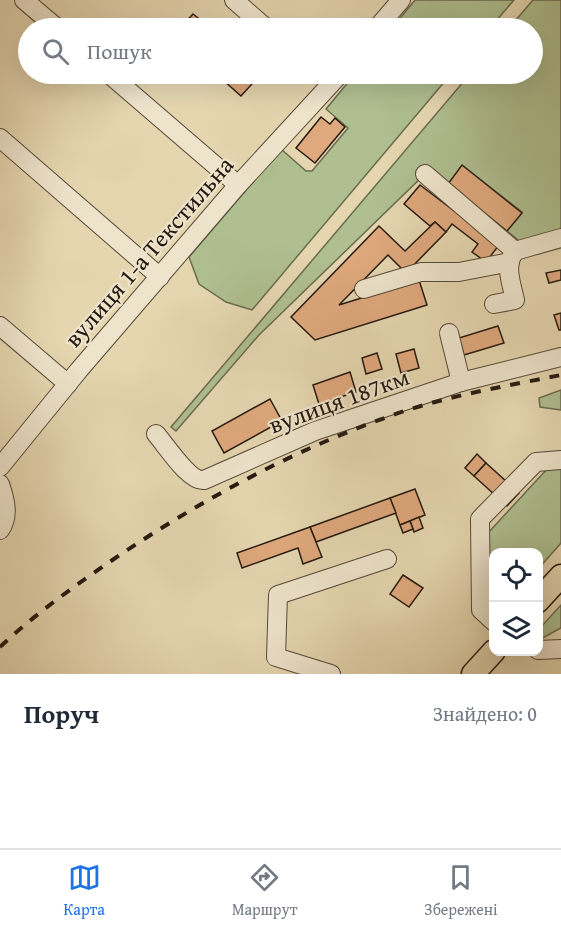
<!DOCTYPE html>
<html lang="uk">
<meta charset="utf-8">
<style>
body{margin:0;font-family:"Gentium Book Plus",serif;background:#f2f2f3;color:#1f2937}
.controls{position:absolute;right:18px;bottom:18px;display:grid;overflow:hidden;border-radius:12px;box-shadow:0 6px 24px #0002}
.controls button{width:54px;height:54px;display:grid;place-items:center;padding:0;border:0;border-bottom:2px solid #e0e1e3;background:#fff;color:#1f2937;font:30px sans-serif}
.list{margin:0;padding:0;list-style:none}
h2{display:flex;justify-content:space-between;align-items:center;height:78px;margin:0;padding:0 24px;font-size:26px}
h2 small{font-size:20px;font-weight:400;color:#747a83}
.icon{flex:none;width:33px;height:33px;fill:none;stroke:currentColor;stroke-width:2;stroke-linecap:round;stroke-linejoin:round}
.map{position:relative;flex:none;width:561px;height:674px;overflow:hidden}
.search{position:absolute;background:#fff;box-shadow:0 6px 24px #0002;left:18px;right:18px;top:18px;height:66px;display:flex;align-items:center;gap:15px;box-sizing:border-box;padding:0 21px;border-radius:33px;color:#747a83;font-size:22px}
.sheet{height:174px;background:#fff}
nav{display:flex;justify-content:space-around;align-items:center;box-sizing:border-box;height:84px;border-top:2px solid #e0e1e3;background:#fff;font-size:16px;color:#747a83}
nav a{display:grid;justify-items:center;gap:3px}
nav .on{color:#1a73e8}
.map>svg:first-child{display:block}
</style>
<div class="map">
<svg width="561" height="674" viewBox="0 0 561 674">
<rect width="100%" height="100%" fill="#e5d6b0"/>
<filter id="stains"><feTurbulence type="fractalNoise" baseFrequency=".00333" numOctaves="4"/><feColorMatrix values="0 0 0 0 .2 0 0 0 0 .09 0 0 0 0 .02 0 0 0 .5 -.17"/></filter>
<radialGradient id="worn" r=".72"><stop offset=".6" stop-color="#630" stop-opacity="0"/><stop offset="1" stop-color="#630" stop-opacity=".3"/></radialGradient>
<g fill="#afbf90" stroke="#6a6c50" stroke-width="1.5">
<path d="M 415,0 L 514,0 L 490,28 L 392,28 Z"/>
<path d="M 533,0 L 561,0 L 561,231 L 524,245 L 507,231 L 522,212 L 463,166 L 448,184 L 425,174 L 259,335 L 176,431 L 171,427 L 470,74 L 532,74 L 532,28 L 509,28 Z"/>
<path d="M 355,74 L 451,74 L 252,310 L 226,302 L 199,284 L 189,257 L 281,149 L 306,171 L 312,171 L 348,128 L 326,109 Z"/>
<path d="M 561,390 L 561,410 L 540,407 L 539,398 Z"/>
<path d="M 561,466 L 561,543 L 539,568 L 538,552 L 494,552 L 493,614 L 487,607 L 487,534 L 549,467 Z"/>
<path d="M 561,605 L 561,628 L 539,640 L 539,629 Z"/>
</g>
<g fill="#dfa87d" stroke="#261a11" stroke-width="1.5">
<path d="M 193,14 L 211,28 L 180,28 Z"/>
<path d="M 229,74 L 261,74 L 241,96 L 223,80 Z"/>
<path d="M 321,117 L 330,124 L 335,118 L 345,127 L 315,163 L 296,148 Z"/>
<path d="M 462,165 L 522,213 L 507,231 L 448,184 Z"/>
<path d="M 420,185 L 499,245 L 486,262 L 472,252 L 478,244 L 452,224 L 446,232 L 435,222 L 430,226 L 404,204 Z"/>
<path d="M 435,222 L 446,232 L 406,273 L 388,255 L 339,305 L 419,280 L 427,305 L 315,340 L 291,317 L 379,226 L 405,251 Z"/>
<path d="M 561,270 L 561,280 L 549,283 L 546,273 Z"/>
<path d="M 561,313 L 561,330 L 559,330 L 554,315 Z"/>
<path d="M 498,326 L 504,343 L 464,355 L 459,338 Z"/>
<path d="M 414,349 L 419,368 L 401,373 L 396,354 Z"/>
<path d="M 377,353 L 382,369 L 366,374 L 362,358 Z"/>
<path d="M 350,372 L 356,392 L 319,404 L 313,385 Z"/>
<path d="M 270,399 L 282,421 L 224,453 L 212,431 Z"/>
<path d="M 477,454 L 486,463 L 474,476 L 465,468 Z"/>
<path d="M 486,463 L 519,493 L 507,506 L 474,476 Z"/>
<path d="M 415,489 L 425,515 L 400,525 L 390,498 Z"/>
<path d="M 390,498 L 396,513 L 316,542 L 310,527 Z"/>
<path d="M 419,517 L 423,528 L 414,532 L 410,521 Z"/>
<path d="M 410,521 L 413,529 L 403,533 L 400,525 Z"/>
<path d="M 310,527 L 322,557 L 303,564 L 298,548 L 242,568 L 237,553 Z"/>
<path d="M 403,575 L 423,588 L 409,607 L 390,594 Z"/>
</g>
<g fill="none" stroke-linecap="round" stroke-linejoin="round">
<defs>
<g id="minor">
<path d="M 24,0 L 57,28"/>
<path d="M 234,0 L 266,28"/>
<path d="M 377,28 L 401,0"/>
<path d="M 109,74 L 238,185"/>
<path d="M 0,138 L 160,277"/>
<path d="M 425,174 L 515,251 L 561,238"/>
<path d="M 364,289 L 421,272 L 459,272 L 510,262"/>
<path d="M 494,304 L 515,300 C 512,285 504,266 514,253"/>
<path d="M 0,326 L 68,384"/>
<path d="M 449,333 L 461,382"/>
<path d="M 156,434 C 166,445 189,482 204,480 L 315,431 L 461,382 L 561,357"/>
<path d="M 0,467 L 79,370 L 238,185 L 340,74"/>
<path d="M 0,484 C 5,499 10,516 0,530"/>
<path d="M 494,622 L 481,610 L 480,519 L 536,462 L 561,460"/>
<path d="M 538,650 L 561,649"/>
<path d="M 331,674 L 276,657 L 278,595 L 387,559"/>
</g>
<g id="major">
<path d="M 538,601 L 561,576"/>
<path d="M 473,674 L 494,651"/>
</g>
</defs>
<use href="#minor" stroke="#564939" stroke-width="20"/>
<use href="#major" stroke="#261a11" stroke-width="25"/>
<use href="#minor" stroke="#eee4cc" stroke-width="18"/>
<use href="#major" stroke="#e5d6b0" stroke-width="22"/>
<path stroke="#261a11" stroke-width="4" stroke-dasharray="10 10" stroke-linecap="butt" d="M 0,647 C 34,615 73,587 111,561 C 199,501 293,450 393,415 C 446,396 506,386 561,375"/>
</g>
<g text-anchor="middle" stroke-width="4.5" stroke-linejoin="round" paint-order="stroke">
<g font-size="24" fill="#261a11" stroke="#eee4cc">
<text transform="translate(149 252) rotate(-49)" y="8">вулиця 1-а Текстильна</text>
<text transform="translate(339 401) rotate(-20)" y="8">вулиця 187км</text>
</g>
</g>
<rect width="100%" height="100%" filter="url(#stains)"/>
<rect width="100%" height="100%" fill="url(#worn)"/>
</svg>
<div class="controls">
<button><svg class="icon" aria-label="locate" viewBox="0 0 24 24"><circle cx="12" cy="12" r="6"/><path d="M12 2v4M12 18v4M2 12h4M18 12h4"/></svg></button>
<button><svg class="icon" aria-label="layers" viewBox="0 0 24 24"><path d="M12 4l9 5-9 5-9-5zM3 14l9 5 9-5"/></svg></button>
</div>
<div class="search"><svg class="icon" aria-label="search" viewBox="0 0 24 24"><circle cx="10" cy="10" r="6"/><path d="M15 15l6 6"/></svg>Пошук</div>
</div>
<section class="sheet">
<h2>Поруч<small>Знайдено: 0</small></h2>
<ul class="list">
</ul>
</section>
<nav>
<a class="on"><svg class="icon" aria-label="map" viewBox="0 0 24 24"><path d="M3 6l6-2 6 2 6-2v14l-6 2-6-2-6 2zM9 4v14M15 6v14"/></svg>Карта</a>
<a><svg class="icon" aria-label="directions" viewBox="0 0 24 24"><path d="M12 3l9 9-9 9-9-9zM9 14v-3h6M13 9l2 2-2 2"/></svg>Маршрут</a>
<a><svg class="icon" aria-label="saved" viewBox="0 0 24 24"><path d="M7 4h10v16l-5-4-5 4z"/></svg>Збережені</a>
</nav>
